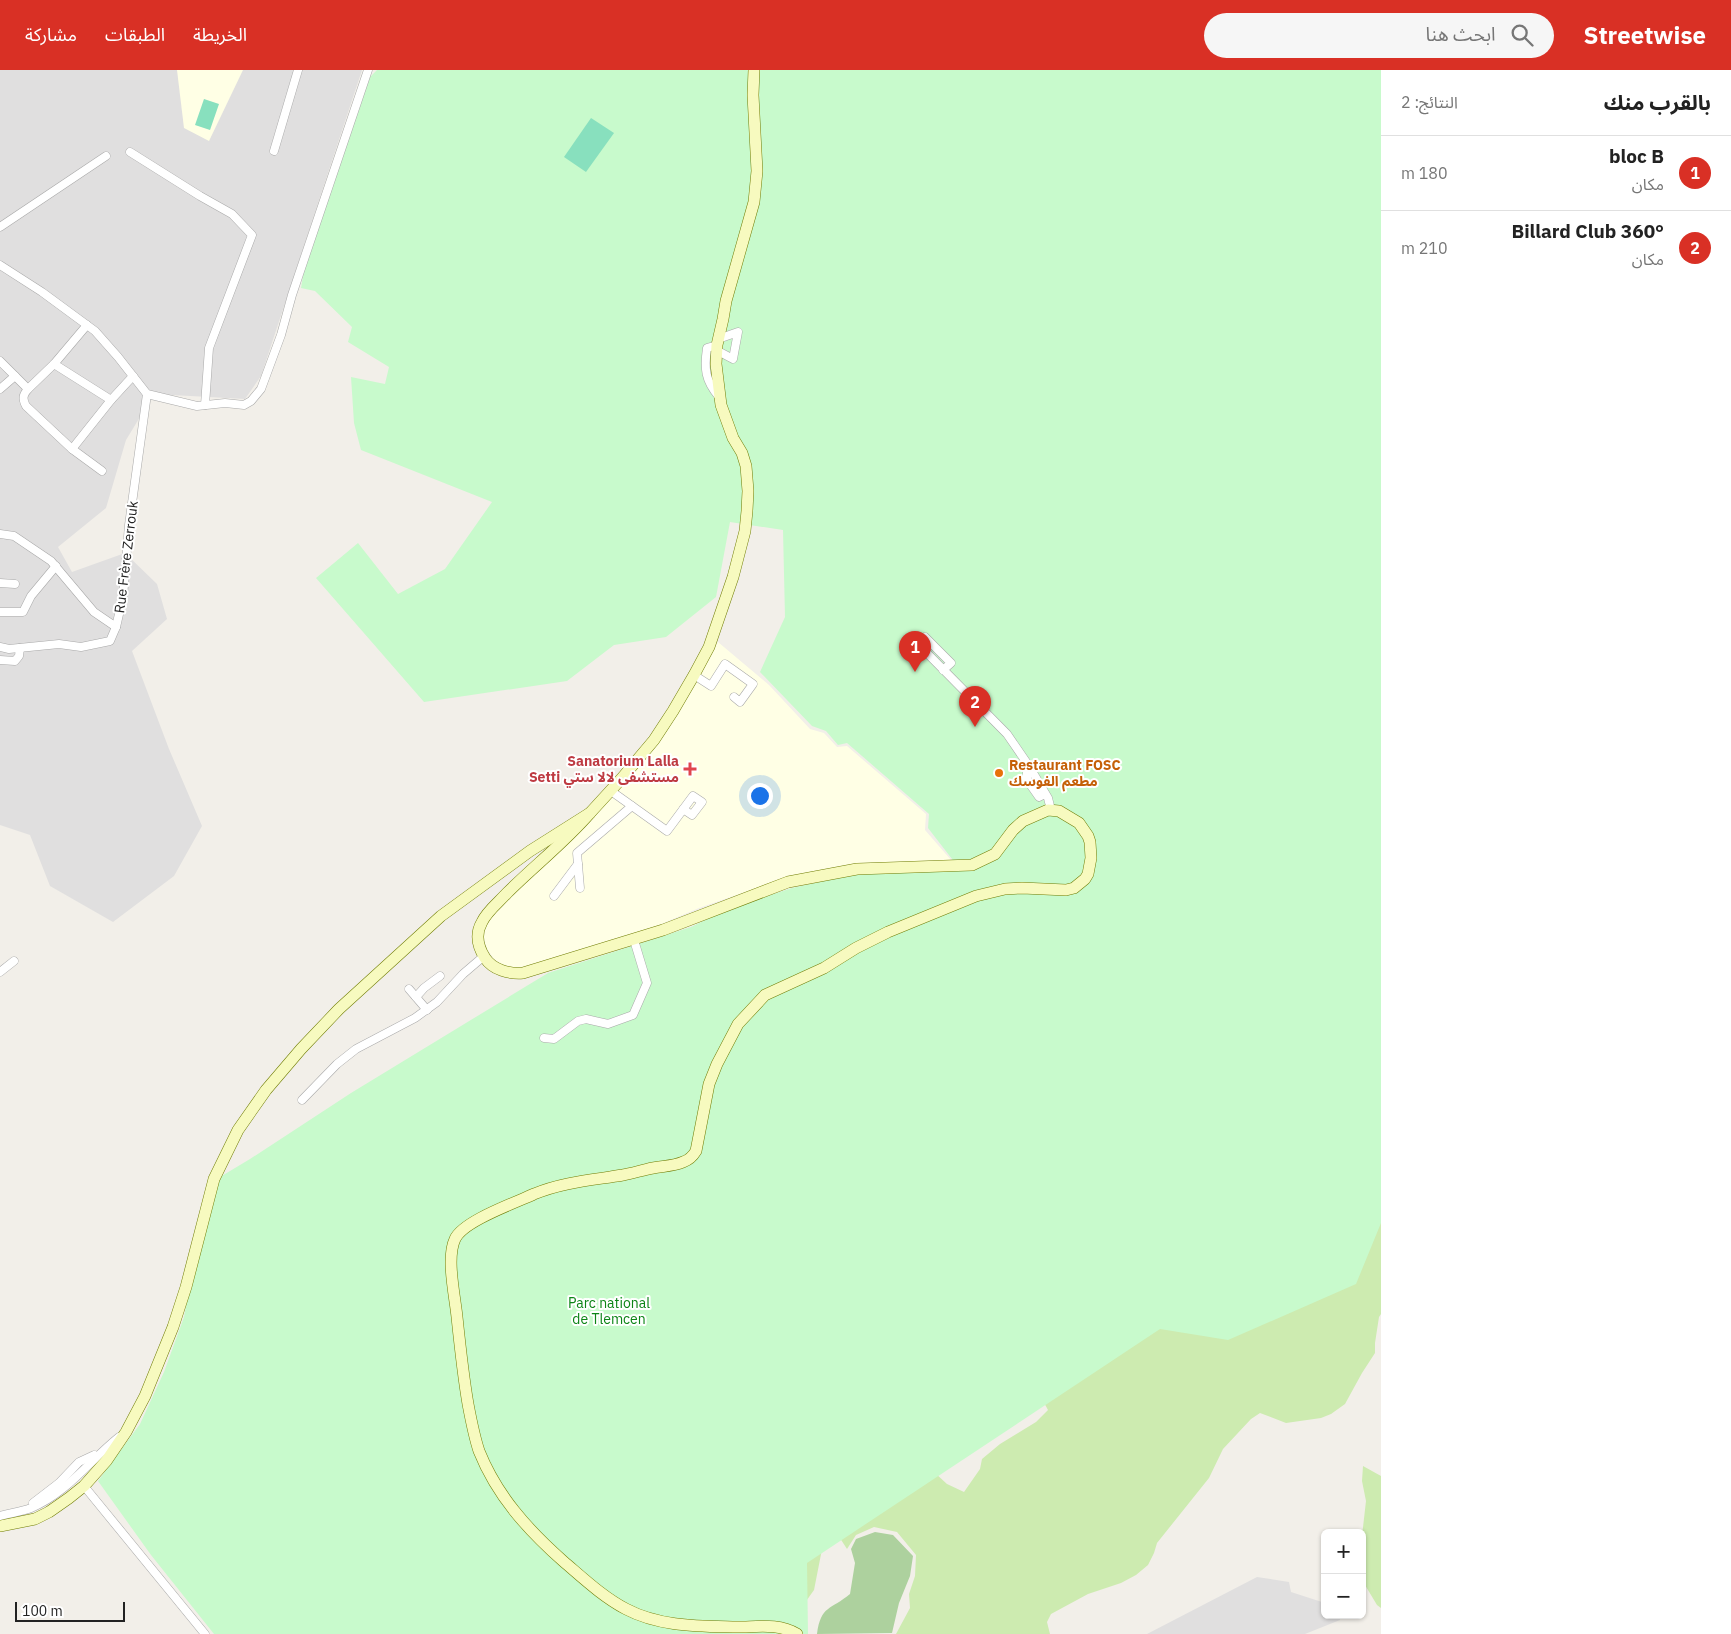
<!DOCTYPE html>
<html lang="ar">
<meta charset="utf-8">
<style>
body{margin:0;font-family:"IBM Plex Sans","Noto Sans Arabic",sans-serif;background:#f6f6f6;color:#222;direction:rtl}
.controls{position:absolute;right:15px;bottom:15px;display:grid;overflow:hidden;border-radius:8px;box-shadow:0 1px 4px #0004}
.controls button{width:45px;height:45px;display:grid;place-items:center;padding:0;border:0;border-bottom:1px solid #e0e0e0;background:#fff;color:#222;font:25px sans-serif}
.scale{position:absolute;left:15px;bottom:12px;width:110px;box-sizing:border-box;padding-left:5px;border:2px solid #222;border-top:0;font-size:14px;line-height:18px;white-space:nowrap;color:#222;-webkit-text-stroke:4px #fff;paint-order:stroke}
.you{position:absolute;left:759px;top:725px;width:18px;height:18px;margin:-12px;border:4px solid #fff;border-radius:50%;background:#1a73e8;box-shadow:0 0 0 8px #1a73e833}
.badge{display:grid;place-items:center;width:32px;height:32px;border-radius:50%;background:#d93025;color:#fff;font-size:16px;font-weight:700}
.pin{position:absolute;translate:-50% -41px;filter:drop-shadow(0 1px 2px #0008)}
.pin::after{content:'';position:absolute;top:26px;width:18px;height:15px;background:inherit;clip-path:polygon(0 0,100% 0,50% 100%)}
.list{margin:0;padding:0;list-style:none}
h2{display:flex;justify-content:space-between;align-items:center;height:65px;margin:0;padding:0 20px;font-size:21px}
h2 small{font-size:16px;font-weight:400;color:#767676}
.list li{display:grid;grid-template-columns:32px 1fr auto;gap:15px;align-items:center;box-sizing:border-box;height:75px;padding:0 20px;border-top:1px solid #e0e0e0}
.list b{display:block;font-size:19px;white-space:nowrap}
.list p{margin:0;font-size:16px;white-space:nowrap;color:#767676}
.list em{font-size:16px;font-style:normal;color:#767676}
.icon{flex:none;width:28px;height:28px;fill:none;stroke:currentColor;stroke-width:2;stroke-linecap:round;stroke-linejoin:round}
.map{position:relative;flex:none;width:1381px;height:1564px;overflow:hidden;direction:ltr}
header{display:flex;align-items:center;gap:30px;box-sizing:border-box;height:70px;padding:0 25px;background:#d93025;color:#fff}
header strong{font-size:24px}
nav{display:flex;gap:28px;margin-inline-start:auto;font-size:18px}
.search{width:350px;height:45px;background:#f6f6f6;display:flex;align-items:center;gap:12px;box-sizing:border-box;padding:0 18px;border-radius:28px;color:#767676;font-size:19px}
main{display:flex}
aside{flex:1;background:#fff}
.map>svg:first-child{display:block}
</style>
<header>
<strong>Streetwise</strong>
<div class="search"><svg class="icon" aria-label="search" viewBox="0 0 24 24"><circle cx="10" cy="10" r="6"/><path d="M15 15l6 6"/></svg>ابحث هنا</div>
<nav><a>الخريطة</a><a>الطبقات</a><a>مشاركة</a></nav>
</header>
<main>
<aside>
<h2>بالقرب منك<small>النتائج: 2</small></h2>
<ul class="list">
<li><span class="badge">1</span><div><b>bloc B</b><p>مكان</p></div><em>180 m</em></li>
<li><span class="badge">2</span><div><b>Billard Club 360°</b><p>مكان</p></div><em>210 m</em></li>
</ul>
</aside>
<div class="map">
<svg width="1381" height="1564" viewBox="0 0 1381 1564">
<rect width="100%" height="100%" fill="#f2efe9"/>
<g fill="#e0dfdf">
<path d="M 0,0 L 362,0 L 261,306 L 245,329 L 154,324 L 126,370 L 106,438 L 58,477 L 72,502 L 125,483 L 157,514 L 167,549 L 132,581 L 169,679 L 202,756 L 174,806 L 113,852 L 50,816 L 30,765 L 0,755 Z"/>
<path d="M 1257,1507 L 1289,1512 L 1291,1522 L 1325,1533 L 1325,1545 L 1339,1545 L 1340,1550 L 1305,1564 L 1147,1564 Z"/>
</g>
<g fill="#ffffe5">
<path d="M 177,0 L 243,0 L 209,71 L 184,58 Z"/>
<path d="M 718,572 L 769,615 L 810,659 L 824,663 L 837,677 L 847,676 L 926,744 L 925,760 L 951,790 L 854,796 L 789,807 L 699,838 L 633,866 L 520,899 L 509,898 L 502,895 L 494,889 L 487,879 L 484,869 L 484,860 L 488,850 L 502,833 L 567,773 L 695,611 Z"/>
</g>
<g fill="#cdebb0">
<path d="M 1381,1129 L 1381,1244 L 1379,1247 L 1375,1273 L 1375,1283 L 1362,1303 L 1345,1334 L 1331,1344 L 1321,1348 L 1286,1353 L 1260,1343 L 1251,1349 L 1223,1379 L 1209,1408 L 1157,1473 L 1154,1483 L 1148,1495 L 1136,1505 L 1121,1513 L 1088,1524 L 1051,1544 L 1047,1552 L 1050,1564 L 896,1564 L 910,1538 L 909,1524 L 915,1506 L 916,1485 L 897,1462 L 874,1457 L 856,1465 L 847,1479 L 836,1462 L 824,1469 L 814,1520 L 794,1548 L 783,1549 L 769,1564 L 676,1564 L 688,1539 L 699,1524 L 733,1487 L 755,1458 L 775,1417 L 787,1404 L 815,1383 L 833,1376 L 839,1364 L 838,1347 L 850,1329 L 859,1325 L 861,1344 L 866,1355 L 873,1356 L 878,1345 L 890,1342 L 898,1344 L 906,1365 L 903,1387 L 907,1395 L 922,1391 L 947,1414 L 964,1422 L 980,1399 L 982,1389 L 1000,1374 L 1036,1352 L 1048,1340 L 1031,1309 L 1021,1295 L 1016,1270 L 1008,1263 L 1002,1262 C 986,1281 978,1290 954,1278 L 951,1270 L 967,1243 L 1025,1173 L 1055,1157 L 1067,1157 L 1078,1164 L 1083,1175 L 1085,1195 L 1091,1207 L 1105,1215 L 1131,1227 L 1137,1241 L 1144,1247 L 1163,1255 L 1226,1264 L 1255,1255 L 1350,1206 L 1360,1190 Z"/>
<path d="M 1363,1396 L 1381,1406 L 1381,1538 L 1377,1535 L 1362,1510 L 1362,1466 L 1366,1431 L 1362,1411 Z"/>
</g>
<path fill="#add19e" d="M 875,1462 L 893,1465 L 913,1486 L 910,1506 L 899,1533 L 892,1563 L 817,1564 C 821,1535 831,1540 850,1524 L 855,1493 L 851,1479 L 856,1469 Z"/>
<path fill="#c8facc" d="M 377,0 L 1381,0 L 1381,1153 L 1356,1214 L 1228,1270 L 1160,1259 L 807,1493 L 808,1564 L 214,1564 L 151,1485 L 98,1411 L 140,1354 L 164,1302 L 184,1247 L 192,1202 L 220,1107 L 250,1089 L 351,1023 L 548,903 L 691,857 L 728,839 L 792,818 L 850,805 L 959,798 L 928,758 L 929,744 L 847,673 L 838,675 L 826,661 L 812,656 L 760,602 L 785,547 L 783,460 L 730,452 L 716,527 L 666,567 L 614,575 L 567,611 L 424,632 L 316,508 L 358,473 L 398,524 L 445,499 L 492,432 L 361,380 L 354,353 L 351,307 L 385,314 L 389,297 L 348,272 L 352,257 L 315,221 L 301,218 L 304,200 L 370,7 Z"/>
<g fill="#88e0be">
<path d="M 204,29 L 219,34 L 210,60 L 195,55 Z"/>
<path d="M 591,48 L 614,63 L 586,102 L 564,87 Z"/>
</g>
<g fill="none" stroke-linecap="round" stroke-linejoin="round">
<defs>
<g id="minor">
<path d="M 274,81 L 298,0"/>
<path d="M 130,82 L 200,126 L 232,144 L 252,165 L 209,278 L 205,335"/>
<path d="M 0,157 L 106,86"/>
<path d="M 0,195 L 42,222 L 95,261 L 118,287 L 147,324 L 197,336 L 225,333 L 244,335 L 251,331 L 261,319 L 281,265 L 292,225 L 368,0"/>
<path d="M 717,275 L 707,278 C 704,299 705,310 719,327"/>
<path d="M 716,280 L 733,289 L 738,262 L 718,269"/>
<path d="M 0,291 L 15,306"/>
<path d="M 54,294 L 111,330 L 133,306"/>
<path d="M 0,319 L 15,306 L 28,319 L 54,294 L 87,255"/>
<path d="M 28,319 C 23,325 22,328 26,336 L 72,379"/>
<path d="M 102,401 L 72,379 L 111,330"/>
<path d="M 0,464 L 14,466 L 51,491 L 94,542 L 116,557 L 123,527 L 129,455 L 147,324"/>
<path d="M 0,513 L 15,514"/>
<path d="M 0,542 L 23,542 L 31,526 L 56,496"/>
<path d="M 0,577 L 9,579 L 59,574 L 81,577 L 110,571 L 116,557"/>
<path d="M 0,590 L 15,591 L 19,586 L 20,578"/>
<path d="M 943,600 L 951,593 L 925,567 L 918,574 L 1007,664 L 1029,696 L 1048,728 L 1051,740"/>
<path d="M 694,605 L 711,616 L 725,594 L 753,614 L 740,632 L 734,627"/>
<path d="M 1031,699 L 1027,702 L 1027,710 L 1039,727 L 1045,724"/>
<path d="M 611,721 L 667,761 L 693,726 L 702,732 L 692,745 L 683,739"/>
<path d="M 580,818 L 577,783 L 632,736"/>
<path d="M 554,826 L 578,794"/>
<path d="M 0,902 L 14,891"/>
<path d="M 409,919 L 427,940"/>
<path d="M 416,927 L 424,918 L 440,906"/>
<path d="M 544,968 L 554,969 L 578,951 L 586,949 L 608,954 L 633,945 L 647,913 L 634,870"/>
<path d="M 302,1030 L 337,994 L 356,979 L 415,948 L 437,932 L 463,904 L 484,886"/>
<path d="M 84,1416 L 205,1564"/>
<path d="M 33,1433 L 59,1413 L 79,1392 L 94,1385"/>
<path d="M 0,1446 C 10,1443 21,1442 31,1438 C 67,1423 89,1391 119,1367"/>
</g>
<g id="secondary">
<path d="M 590,743 C 565,772 534,796 507,823 C 499,832 487,841 482,852 C 475,864 478,877 485,888 C 493,900 509,904 523,903 L 663,860 L 788,812 L 857,799 L 972,795 L 995,784 L 1013,760 L 1023,751 L 1048,740 L 1059,741 L 1079,753 L 1088,766 L 1090,772 L 1091,788 L 1088,804 L 1085,809 L 1074,818 L 1066,820 L 1022,818 L 1005,819 L 976,826 L 888,862 L 856,878 L 824,898 L 765,925 L 738,954 L 717,994 L 709,1014 L 696,1081 C 693,1086 689,1090 683,1092 C 674,1096 663,1096 653,1098 C 643,1100 633,1103 623,1105 C 593,1110 563,1112 534,1124 C 515,1133 463,1151 455,1169 C 446,1188 455,1226 457,1247 C 460,1276 463,1305 468,1334 C 471,1350 474,1366 479,1381 C 497,1426 528,1460 563,1491 C 583,1508 603,1527 626,1539 C 660,1557 700,1556 737,1557 C 758,1557 778,1553 797,1564"/>
<path d="M 0,1456 L 35,1449 L 49,1442 L 69,1428 L 84,1416 L 107,1390 L 126,1362 L 145,1326 L 173,1257 L 186,1217 L 214,1109 L 238,1060 L 266,1020 L 301,979 L 339,939 L 441,846 L 530,781 L 590,743 L 622,708 L 654,670 L 673,641 L 694,605 L 709,577 L 733,507 L 745,461 L 747,441 L 748,421 L 746,396 L 742,383 L 733,368 L 721,335 L 716,294 L 717,275 L 723,249 L 726,231 L 754,132 L 757,101 L 753,25 L 754,0"/>
</g>
</defs>
<use href="#minor" stroke="#a9a9a9" stroke-width="9"/>
<use href="#secondary" stroke="#707d05" stroke-width="12"/>
<use href="#minor" stroke="#fff" stroke-width="8"/>
<use href="#secondary" stroke="#f7fabf" stroke-width="11"/>
</g>
<path fill="#e0444e" stroke="#fff" stroke-width="2" d="M687.5 691.5h5v5h5v5h-5v5h-5v-5h-5v-5h5z"/>
<circle fill="#e8710a" stroke="#fff" stroke-width="2" cx="999" cy="703" r="5"/>
<g text-anchor="middle" stroke-width="4" stroke-linejoin="round" paint-order="stroke">
<g font-size="14" fill="#222" stroke="#fff">
<text transform="translate(126 487) rotate(-83)" y="5">Rue Frère Zerrouk</text>
</g>
<g font-size="14" font-weight="bold" fill="#be3a42" stroke="#fff" text-anchor="end">
<text x="679" y="696">Sanatorium Lalla<tspan x="679" dy="16">Setti مستشفى لالا ستي</tspan></text>
</g>
<g font-size="14" font-weight="bold" fill="#c56008" stroke="#fff" text-anchor="start">
<text x="1009" y="700">Restaurant FOSC<tspan x="1009" dy="16">مطعم الفوسك</tspan></text>
</g>
<g font-size="14" fill="#0c8416" stroke="#fff">
<text x="609" y="1238">Parc national<tspan x="609" dy="16">de Tlemcen</tspan></text>
</g>
</g>
</svg>
<div class="controls">
<button>+</button>
<button>−</button>
</div>
<div class="scale">100 m</div>
<div class="you"></div>
<div class="pin badge" style="left:915px;top:602px">1</div>
<div class="pin badge" style="left:975px;top:657px">2</div>
</div>
</main>
